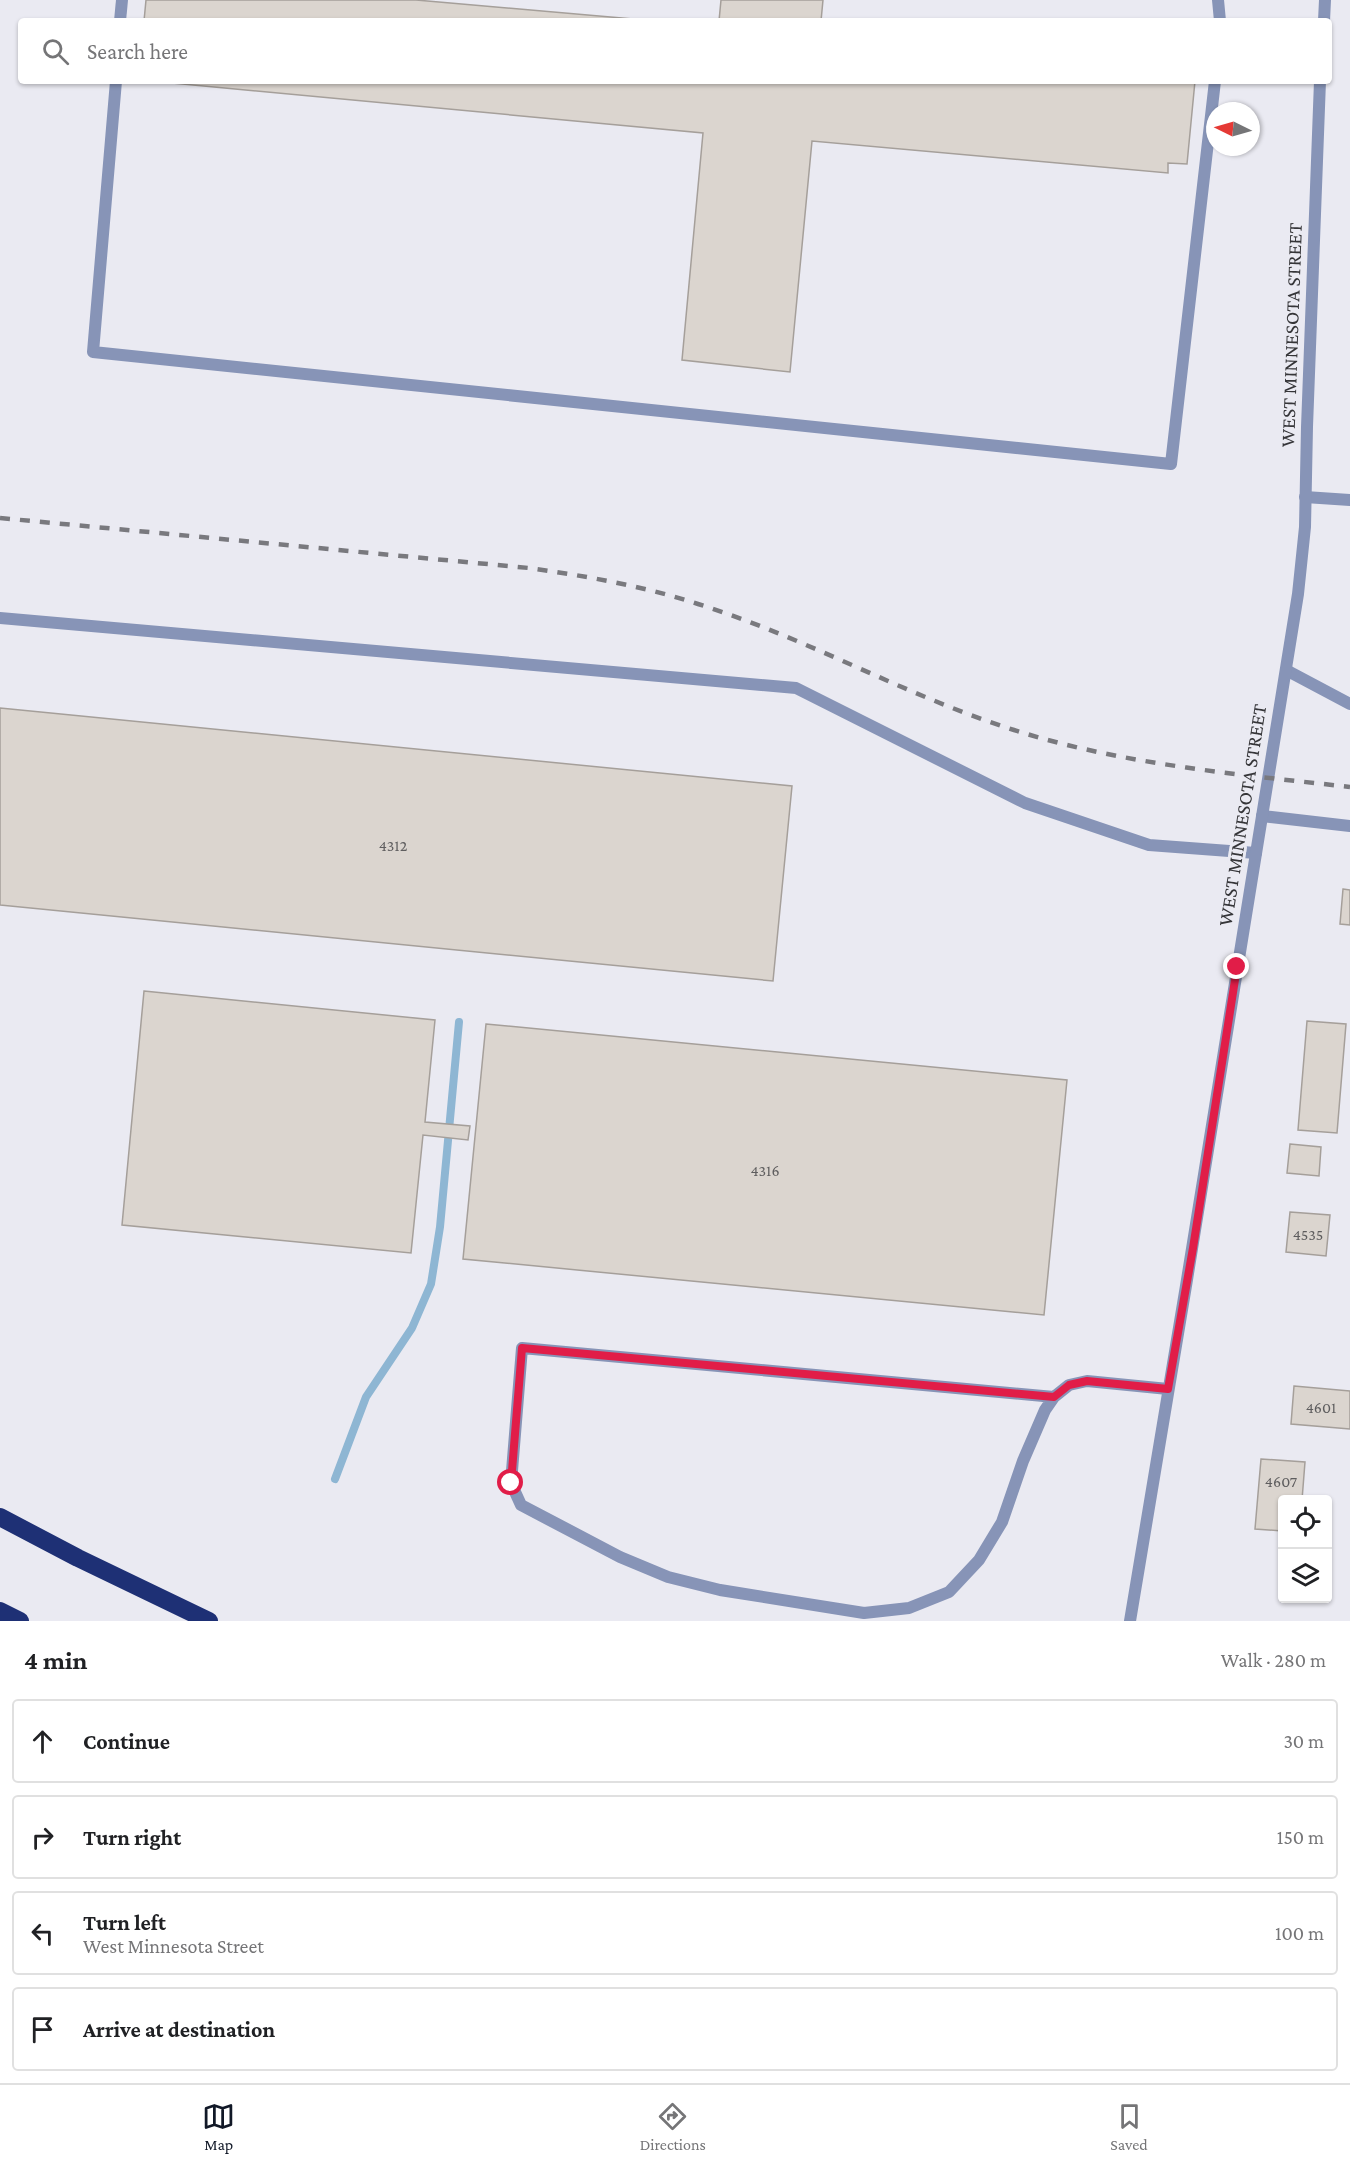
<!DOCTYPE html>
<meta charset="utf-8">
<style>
body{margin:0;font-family:"Crimson Pro",serif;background:#f2f2f2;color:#202124}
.controls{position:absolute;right:18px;bottom:18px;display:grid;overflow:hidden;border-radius:6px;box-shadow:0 2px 4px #0004}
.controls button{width:54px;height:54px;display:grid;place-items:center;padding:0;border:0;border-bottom:2px solid #e0e0e0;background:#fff;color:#202124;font:30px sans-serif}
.compass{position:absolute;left:1206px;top:102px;width:54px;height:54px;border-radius:50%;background:#fff;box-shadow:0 2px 4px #0004;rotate:275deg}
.stop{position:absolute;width:18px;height:18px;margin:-14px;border:4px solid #e11d48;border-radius:50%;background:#fff}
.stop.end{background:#e11d48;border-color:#fff;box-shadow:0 2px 6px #0008}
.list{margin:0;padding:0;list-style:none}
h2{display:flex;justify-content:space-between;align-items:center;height:78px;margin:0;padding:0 24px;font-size:26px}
h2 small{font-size:20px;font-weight:400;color:#757577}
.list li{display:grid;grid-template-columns:39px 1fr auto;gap:18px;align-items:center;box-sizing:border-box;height:84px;margin:0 12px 12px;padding:0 12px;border:2px solid #e0e0e0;border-radius:6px}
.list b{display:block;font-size:22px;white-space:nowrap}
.list p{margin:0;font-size:20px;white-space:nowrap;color:#757577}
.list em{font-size:20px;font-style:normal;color:#757577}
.icon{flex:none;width:33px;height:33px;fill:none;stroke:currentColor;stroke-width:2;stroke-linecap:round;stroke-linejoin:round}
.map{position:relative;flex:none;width:1350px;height:1621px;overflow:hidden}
.search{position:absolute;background:#fff;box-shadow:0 2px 4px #0004;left:18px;right:18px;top:18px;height:66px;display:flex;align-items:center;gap:15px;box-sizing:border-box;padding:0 21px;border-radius:6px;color:#757577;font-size:22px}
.sheet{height:462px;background:#fff}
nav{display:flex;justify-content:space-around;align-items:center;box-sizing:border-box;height:84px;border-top:2px solid #e0e0e0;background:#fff;font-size:16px;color:#757577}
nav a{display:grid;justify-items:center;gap:3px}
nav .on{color:#111827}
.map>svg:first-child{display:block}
</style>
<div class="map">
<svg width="1350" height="1621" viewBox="0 0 1350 1621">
<rect width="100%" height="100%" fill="#eaeaf2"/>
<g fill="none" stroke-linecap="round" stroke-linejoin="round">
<path stroke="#8eb6d3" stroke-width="8" d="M 335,1479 L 366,1397 L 412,1328 L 431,1284 L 440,1227 L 459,1022"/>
</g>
<g fill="#dbd5cf" stroke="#a59f9a" stroke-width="1.5">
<path d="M 146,0 L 416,0 L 656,21 L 144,21 Z"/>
<path d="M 721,0 L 823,0 L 821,21 L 719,21 Z"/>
<path d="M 151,81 L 1195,81 L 1187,164 L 1168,163 L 1168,173 L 812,141 L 790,372 L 682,360 L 703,133 Z"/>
<path d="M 0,708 L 792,786 L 773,981 L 0,905 Z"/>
<path d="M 1343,889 L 1350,890 L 1350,925 L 1340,924 Z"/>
<path d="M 144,991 L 435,1020 L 425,1122 L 470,1126 L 468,1140 L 423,1135 L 411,1253 L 122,1225 Z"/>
<path d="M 1307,1021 L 1346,1024 L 1337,1133 L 1298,1130 Z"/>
<path d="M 486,1024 L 1067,1080 L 1044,1315 L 463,1259 Z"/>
<path d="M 1290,1144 L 1321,1147 L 1319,1176 L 1287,1173 Z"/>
<path d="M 1290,1212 L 1330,1215 L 1326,1256 L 1286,1252 Z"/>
<path d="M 1294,1386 L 1350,1391 L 1350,1429 L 1291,1424 Z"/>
<path d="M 1261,1459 L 1305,1462 L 1302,1500 L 1282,1500 L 1282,1531 L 1255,1529 Z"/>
</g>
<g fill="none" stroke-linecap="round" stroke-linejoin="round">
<g stroke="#8794b7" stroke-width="12">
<path d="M 1218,0 L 1220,21"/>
<path d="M 120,21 L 122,0"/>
<path d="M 116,81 L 93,352 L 1171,464 L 1215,81"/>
<path d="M 0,618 L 796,688 L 1025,803 L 1149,845 L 1256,853"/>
<path d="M 1054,1397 L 522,1348 L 511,1483 L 521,1505 L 620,1557 L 668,1577 L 720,1590 L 864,1613 L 909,1608 L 949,1592 L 979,1560 L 1002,1522 L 1023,1461 L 1045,1410 L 1054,1397 L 1069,1385 L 1087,1381 L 1168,1389"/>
</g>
<g stroke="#8794b7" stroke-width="12">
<path d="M 1305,497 L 1350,500"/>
<path d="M 1286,670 L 1350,704"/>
<path d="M 1262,816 L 1350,826"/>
</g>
<g stroke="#8794b7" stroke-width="12">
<path d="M 1324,21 L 1325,0"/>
<path d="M 1130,1621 C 1188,1279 1243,937 1298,594 L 1305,527 L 1307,427 L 1320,81"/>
</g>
<g stroke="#1e3075" stroke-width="18">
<path d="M 0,1517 L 78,1558 L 209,1621"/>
<path d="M 0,1611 L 20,1621"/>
</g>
<path stroke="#79797e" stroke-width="4.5" stroke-dasharray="10 10" stroke-linecap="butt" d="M 0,518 L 529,568 C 586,576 643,586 698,604 C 807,638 906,696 1014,730 C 1124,765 1237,774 1350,787"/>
</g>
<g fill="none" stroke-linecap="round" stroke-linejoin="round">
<path stroke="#e11d48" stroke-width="8" d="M 511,1483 L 522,1348 L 1054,1397 L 1069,1385 L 1087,1381 L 1168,1389 L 1193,1248 L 1237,967"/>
</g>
<g text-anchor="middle" stroke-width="6" stroke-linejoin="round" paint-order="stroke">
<g font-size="16" fill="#5e5d5e">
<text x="393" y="851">4312</text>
<text x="765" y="1176">4316</text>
<text x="1308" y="1240">4535</text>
<text x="1321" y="1413">4601</text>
<text x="1281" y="1487">4607</text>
</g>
<g font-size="20" fill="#353538" stroke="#eaeaf2">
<text transform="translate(1291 335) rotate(-88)" y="7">WEST MINNESOTA STREET</text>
<text transform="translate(1242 815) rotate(-81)" y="7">WEST MINNESOTA STREET</text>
</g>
</g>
</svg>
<div class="controls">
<button><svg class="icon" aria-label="locate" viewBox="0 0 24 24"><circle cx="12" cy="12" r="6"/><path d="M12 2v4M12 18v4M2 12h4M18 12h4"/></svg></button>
<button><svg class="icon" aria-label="layers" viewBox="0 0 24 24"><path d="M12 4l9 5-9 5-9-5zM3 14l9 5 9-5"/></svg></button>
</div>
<svg class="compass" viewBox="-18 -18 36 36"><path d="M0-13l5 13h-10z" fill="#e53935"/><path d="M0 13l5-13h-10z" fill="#757577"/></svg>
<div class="stop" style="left:511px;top:1483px"></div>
<div class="stop end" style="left:1237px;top:967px"></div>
<div class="search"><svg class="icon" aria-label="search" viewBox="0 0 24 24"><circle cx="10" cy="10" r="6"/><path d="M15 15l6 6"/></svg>Search here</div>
</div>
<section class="sheet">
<h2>4 min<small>Walk · 280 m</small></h2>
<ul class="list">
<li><svg class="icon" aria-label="ahead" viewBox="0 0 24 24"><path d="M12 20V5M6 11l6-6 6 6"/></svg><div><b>Continue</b></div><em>30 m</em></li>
<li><svg class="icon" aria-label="right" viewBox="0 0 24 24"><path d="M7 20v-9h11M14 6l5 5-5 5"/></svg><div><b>Turn right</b></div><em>150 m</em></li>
<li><svg class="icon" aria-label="left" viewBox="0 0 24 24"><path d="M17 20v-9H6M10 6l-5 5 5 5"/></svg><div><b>Turn left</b><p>West Minnesota Street</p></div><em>100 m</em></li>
<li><svg class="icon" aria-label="arrive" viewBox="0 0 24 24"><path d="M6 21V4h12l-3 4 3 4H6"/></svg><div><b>Arrive at destination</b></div></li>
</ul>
</section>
<nav>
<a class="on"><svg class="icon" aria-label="map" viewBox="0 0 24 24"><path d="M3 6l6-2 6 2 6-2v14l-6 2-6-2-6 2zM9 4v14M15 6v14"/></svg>Map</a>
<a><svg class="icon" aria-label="directions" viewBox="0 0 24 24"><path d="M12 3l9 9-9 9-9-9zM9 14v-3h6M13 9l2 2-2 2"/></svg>Directions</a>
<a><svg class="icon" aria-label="saved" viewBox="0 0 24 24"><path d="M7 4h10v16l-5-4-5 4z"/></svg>Saved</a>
</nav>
